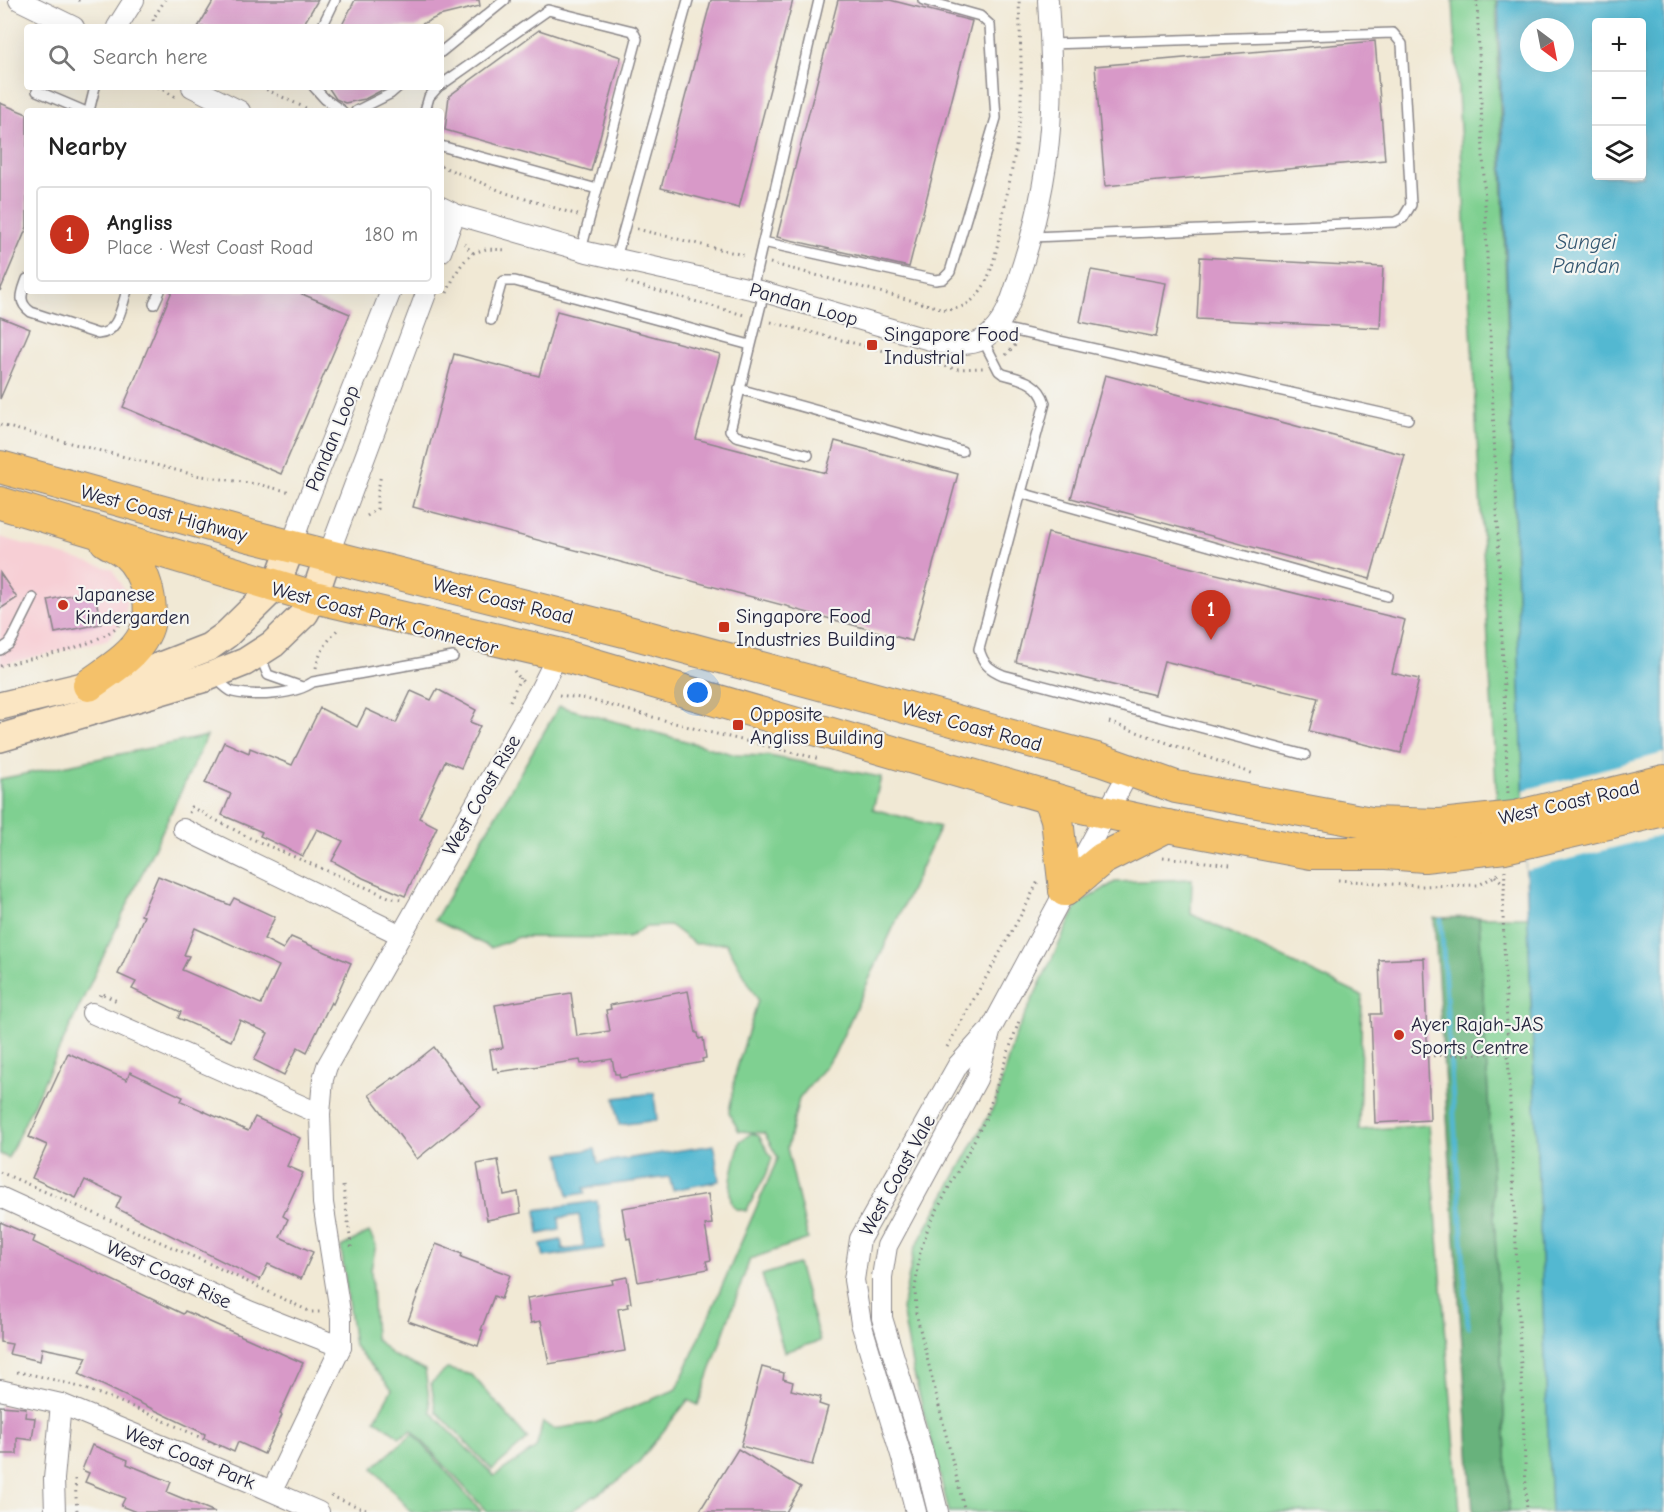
<!DOCTYPE html>
<meta charset="utf-8">
<style>
body{margin:0;font-family:"Comic Neue",sans-serif;background:#f2f2f2;color:#222}
.controls{position:absolute;right:18px;top:18px;display:grid;overflow:hidden;border-radius:6px;box-shadow:0 6px 24px #0002}
.controls button{width:54px;height:54px;display:grid;place-items:center;padding:0;border:0;border-bottom:2px solid #e0e0e0;background:#fff;color:#222;font:30px sans-serif}
.compass{position:absolute;left:1520px;top:18px;width:54px;height:54px;border-radius:50%;background:#fff;box-shadow:0 6px 24px #0002;rotate:148deg}
.you{position:absolute;left:698px;top:693px;width:21px;height:21px;margin:-15px;border:4px solid #fff;border-radius:50%;background:#1a73e8;box-shadow:0 0 0 9px #1a73e833}
.badge{display:grid;place-items:center;width:39px;height:39px;border-radius:50%;background:#c8321e;color:#fff;font-size:20px;font-weight:700}
.pin{position:absolute;translate:-50% -50px;filter:drop-shadow(0 2px 3px #0008)}
.pin::after{content:'';position:absolute;top:32px;width:21px;height:18px;background:inherit;clip-path:polygon(0 0,100% 0,50% 100%)}
.list{margin:0;padding:0;list-style:none}
h2{display:flex;justify-content:space-between;align-items:center;height:78px;margin:0;padding:0 24px;font-size:26px}
h2 small{font-size:20px;font-weight:400;color:#767676}
.list li{display:grid;grid-template-columns:39px 1fr auto;gap:18px;align-items:center;box-sizing:border-box;height:96px;margin:0 12px 12px;padding:0 12px;border:2px solid #e0e0e0;border-radius:6px}
.list b{display:block;font-size:22px;white-space:nowrap}
.list p{margin:0;font-size:20px;white-space:nowrap;color:#767676}
.list em{font-size:20px;font-style:normal;color:#767676}
.icon{flex:none;width:33px;height:33px;fill:none;stroke:currentColor;stroke-width:2;stroke-linecap:round;stroke-linejoin:round}
.map{position:relative;flex:none;width:1664px;height:1512px;overflow:hidden}
.search{position:absolute;background:#fff;box-shadow:0 6px 24px #0002;left:24px;top:24px;width:420px;height:66px;display:flex;align-items:center;gap:15px;box-sizing:border-box;padding:0 21px;border-radius:6px;color:#767676;font-size:22px}
.panel{position:absolute;background:#fff;box-shadow:0 6px 24px #0002;left:24px;top:108px;width:420px;height:186px;border-radius:6px}
.map>svg:first-child{display:block}
</style>
<div class="map">
<svg width="1664" height="1512" viewBox="0 0 1664 1512">
<rect width="100%" height="100%" fill="#f6f6f2"/>
<filter id="ink" filterUnits="userSpaceOnUse"><feTurbulence type="fractalNoise" baseFrequency=".0167" numOctaves="2"/><feDisplacementMap in="SourceGraphic" scale="12" xChannelSelector="R" yChannelSelector="G"/><feConvolveMatrix kernelMatrix="1 2 1 2 8 2 1 2 1" color-interpolation-filters="sRGB"/></filter>
<filter id="wash" filterUnits="userSpaceOnUse"><feTurbulence type="fractalNoise" baseFrequency=".008" numOctaves="4" result="noise"/><feDisplacementMap in="SourceGraphic" scale="24" xChannelSelector="R" yChannelSelector="G"/><feGaussianBlur stdDeviation="1.35" result="paint"/><feColorMatrix in="noise" values="0 0 0 0 0 0 0 0 0 0 0 0 0 0 0 0 0 1.4 0 .05"/><feComposite in="paint" operator="in"/></filter>
<g filter="url(#wash)">
<rect width="100%" height="100%" fill="#f1e9d5"/>
<path fill="#f7cfd5" d="M 0,537 L 112,569 L 126,593 L 126,617 L 107,640 L 0,665 Z"/>
<g fill="#7fd091" stroke="#507966" stroke-width="1.5">
<path d="M 1453,0 L 1496,0 L 1524,800 L 1497,804 Z"/>
<path d="M 559,706 L 736,755 L 769,756 L 881,777 L 873,809 L 940,827 L 834,1055 L 799,1099 L 787,1148 L 808,1239 L 750,1259 L 698,1405 L 688,1400 L 638,1463 L 615,1483 L 570,1512 L 487,1512 L 412,1430 L 400,1437 L 375,1419 L 392,1389 L 354,1346 L 341,1247 L 369,1232 L 376,1245 L 371,1269 L 375,1338 L 392,1355 L 425,1370 L 431,1412 L 494,1476 L 536,1448 L 543,1422 L 553,1429 L 595,1423 L 677,1389 L 778,1158 L 764,1133 L 739,1131 L 729,1113 L 736,1071 L 758,1000 L 726,943 L 695,944 L 671,926 L 645,927 L 628,938 L 519,937 L 491,948 L 435,920 Z"/>
<path d="M 207,736 L 8,1158 L 0,1154 L 0,779 Z"/>
<path d="M 1192,879 L 1191,914 L 1362,996 L 1359,1130 L 1429,1125 L 1460,1512 L 949,1512 L 913,1370 L 902,1309 L 914,1250 L 995,1104 L 1014,1038 L 1078,904 L 1115,882 Z"/>
<path d="M 1479,917 L 1528,917 L 1551,1512 L 1509,1512 Z"/>
<path d="M 752,1133 L 759,1136 L 772,1158 L 767,1173 L 746,1211 C 743,1210 739,1210 736,1209 C 722,1199 737,1155 740,1141 Z"/>
<path d="M 798,1264 L 820,1341 L 784,1352 L 762,1275 Z"/>
<path d="M 447,1369 L 472,1375 L 528,1439 L 492,1470 L 436,1411 L 431,1383 Z"/>
<path d="M 413,1433 L 481,1511 L 480,1512 L 411,1512 L 373,1468 Z"/>
</g>
<path fill="#67b27b" stroke="#446a5b" stroke-width="1.5" d="M 1479,917 L 1509,1512 L 1473,1512 L 1434,918 Z"/>
<g fill="#53b8d1" stroke="#3a6d86" stroke-width="1.5" fill-rule="evenodd">
<path d="M 1498,0 L 1664,0 L 1664,1512 L 1551,1512 L 1526,870 ZM 1596,22 L 1642,22 L 1642,176 L 1596,176 ZM 1529,27 L 1565,27 L 1565,63 L 1529,63 Z"/>
<path d="M 654,1093 L 657,1120 L 619,1125 L 615,1098 Z"/>
<path d="M 714,1145 L 719,1181 L 673,1190 L 669,1177 L 584,1188 L 585,1193 L 568,1196 L 560,1154 L 595,1149 L 598,1163 Z"/>
<path d="M 597,1201 L 604,1248 L 544,1257 L 541,1244 L 561,1240 L 563,1250 L 584,1247 L 579,1215 L 559,1218 L 560,1230 L 539,1234 L 536,1210 Z"/>
</g>
<path fill="#f1e9d5" d="M 1664,753 L 1664,835 L 1526,870 L 1524,790 Z"/>
<g fill="none" stroke-linecap="round" stroke-linejoin="round">
<path stroke="#53b8d1" stroke-width="5" d="M 1441,920 L 1468,1327"/>
</g>
<g id="blocks">
<g fill="#d899c8" fill-rule="evenodd">
<path d="M 214,0 L 318,0 L 302,27 L 198,27 Z"/>
<path d="M 355,0 L 479,0 L 480,6 L 439,16 L 416,27 L 341,27 Z"/>
<path d="M 711,0 L 793,0 L 739,208 L 661,188 Z"/>
<path d="M 838,0 L 890,0 L 972,21 L 909,267 L 777,237 Z"/>
<path d="M 539,30 L 621,57 L 591,171 L 445,130 L 449,96 Z"/>
<path d="M 1375,41 L 1385,160 L 1105,186 L 1095,66 Z"/>
<path d="M 328,87 L 388,87 L 365,99 L 345,103 L 336,99 Z"/>
<path d="M 0,103 L 27,114 L 27,227 L 0,291 Z"/>
<path d="M 1200,257 L 1383,267 L 1380,328 L 1197,319 Z"/>
<path d="M 1091,270 L 1166,283 L 1156,337 L 1080,322 Z"/>
<path d="M 172,291 L 295,291 L 350,314 L 281,474 L 123,407 Z"/>
<path d="M 557,311 L 720,354 L 696,439 L 826,473 L 835,441 L 958,474 L 912,641 L 790,608 L 790,607 L 413,507 L 454,354 L 539,376 Z"/>
<path d="M 0,317 L 30,329 L 0,399 Z"/>
<path d="M 1105,375 L 1405,455 L 1370,579 L 1071,498 Z"/>
<path d="M 1048,533 L 1405,620 L 1392,673 L 1419,679 L 1401,753 L 1309,731 L 1318,698 L 1164,661 L 1155,695 L 1016,662 Z"/>
<path d="M 0,573 L 17,598 L 0,609 Z"/>
<path d="M 94,590 L 101,624 L 55,633 L 48,600 Z"/>
<path d="M 437,689 L 476,710 L 470,722 L 480,726 L 461,768 L 445,761 L 419,818 L 437,827 L 405,896 L 363,878 L 332,861 L 343,841 L 317,829 L 303,856 L 260,836 L 262,832 L 222,815 L 231,794 L 205,783 L 224,742 L 249,753 L 250,748 L 292,765 L 320,708 L 357,727 L 366,709 L 396,723 L 411,691 L 431,700 Z"/>
<path d="M 158,876 L 230,905 L 234,898 L 275,917 L 264,939 L 283,949 L 291,937 L 351,963 L 333,1004 L 331,1002 L 307,1052 L 298,1047 L 284,1075 L 254,1060 L 268,1033 L 240,1020 L 231,1041 L 178,1018 L 181,1012 L 132,989 L 136,982 L 118,974 L 144,916 L 141,915 ZM 195,928 L 279,966 L 261,1004 L 182,970 L 189,956 L 184,955 Z"/>
<path d="M 1424,958 L 1430,1120 L 1375,1123 L 1371,1014 L 1381,1014 L 1379,960 Z"/>
<path d="M 688,991 L 696,1033 L 698,1033 L 699,1039 L 703,1038 L 706,1058 L 702,1059 L 703,1062 L 620,1078 L 619,1074 L 615,1074 L 612,1059 L 581,1064 L 580,1060 L 498,1072 L 497,1068 L 493,1069 L 490,1050 L 503,1048 L 495,1005 L 571,993 L 577,1036 L 610,1031 L 606,1010 L 611,1009 L 610,1005 Z"/>
<path d="M 434,1047 L 460,1083 L 461,1082 L 481,1107 L 417,1159 L 369,1095 L 393,1078 L 394,1079 Z"/>
<path d="M 68,1053 L 127,1080 L 130,1072 L 183,1097 L 181,1101 L 248,1131 L 255,1117 L 300,1138 L 287,1166 L 303,1173 L 283,1216 L 288,1219 L 280,1237 L 313,1252 L 301,1279 L 268,1264 L 260,1280 L 116,1208 L 121,1197 L 85,1180 L 76,1198 L 32,1178 L 47,1145 L 29,1137 Z"/>
<path d="M 498,1160 L 504,1195 L 518,1192 L 521,1213 L 487,1220 L 477,1164 Z"/>
<path d="M 708,1194 L 712,1224 L 705,1225 L 711,1260 L 706,1261 L 708,1269 L 638,1282 L 630,1238 L 627,1239 L 622,1208 Z"/>
<path d="M 0,1222 L 35,1237 L 33,1242 L 183,1314 L 185,1311 L 303,1363 L 280,1414 L 282,1415 L 264,1454 L 238,1442 L 234,1452 L 204,1438 L 205,1434 L 79,1374 L 87,1357 L 42,1348 L 40,1361 L 9,1354 L 12,1344 L 0,1342 Z"/>
<path d="M 436,1244 L 462,1254 L 461,1257 L 510,1275 L 501,1299 L 494,1296 L 481,1330 L 483,1330 L 478,1346 L 408,1321 Z"/>
<path d="M 627,1277 L 631,1303 L 627,1304 L 628,1307 L 618,1309 L 625,1351 L 549,1364 L 541,1321 L 531,1323 L 527,1298 L 613,1284 L 612,1280 Z"/>
<path d="M 762,1367 L 784,1373 L 783,1379 L 793,1382 L 791,1390 L 821,1397 L 819,1404 L 828,1407 L 812,1465 L 741,1446 Z"/>
<path d="M 0,1406 L 26,1408 L 25,1417 L 35,1418 L 32,1440 L 17,1438 L 17,1454 L 0,1454 Z"/>
<path d="M 92,1445 L 128,1460 L 127,1464 L 171,1482 L 167,1492 L 215,1512 L 136,1512 L 121,1506 L 125,1498 L 85,1482 L 89,1473 L 82,1470 Z"/>
<path d="M 738,1449 L 801,1487 L 786,1512 L 699,1512 Z"/>
</g>
</g>
</g>
<g filter="url(#ink)">
<use href="#blocks" fill-opacity="0" stroke="#8a8688" stroke-width="1.5"/>
<g fill="none" stroke-linecap="round" stroke-linejoin="round">
<defs>
<g id="lane">
<path d="M 322,27 L 335,0"/>
<path d="M 441,52 L 505,0"/>
<path d="M 441,85 L 548,10 L 633,31 L 637,39 L 581,250"/>
<path d="M 314,87 L 325,99 L 342,111"/>
<path d="M 37,91 L 84,111"/>
<path d="M 89,111 L 95,87"/>
<path d="M 356,111 L 390,94 L 398,87"/>
<path d="M 425,111 L 429,97 L 438,87"/>
<path d="M 441,146 L 597,189"/>
<path d="M 1032,237 L 1395,222 L 1403,218 L 1411,205 L 1402,44 L 1393,33 L 1050,44"/>
<path d="M 763,242 L 935,280 L 943,279 L 950,272 L 996,118 L 990,25 L 980,16 L 923,0"/>
<path d="M 616,258 L 688,0"/>
<path d="M 27,279 C 22,293 17,302 31,312 L 98,334 C 119,333 121,307 127,291"/>
<path d="M 752,289 L 819,0"/>
<path d="M 764,292 L 730,430 L 736,436 L 808,455"/>
<path d="M 154,304 L 160,291"/>
<path d="M 491,320 L 501,284 L 504,281 L 515,281 L 750,345"/>
<path d="M 997,327 L 1408,419"/>
<path d="M 983,340 L 999,371 L 1003,374 C 1021,379 1039,382 1045,403 L 979,649 C 983,664 989,669 1003,675 L 1305,755"/>
<path d="M 739,389 L 962,451"/>
<path d="M 1021,493 L 1387,596"/>
<path d="M 0,650 L 9,644 L 13,638 L 33,598"/>
<path d="M 264,654 L 263,663 L 268,675 L 302,687"/>
<path d="M 215,677 C 220,682 227,690 233,692 C 255,697 295,695 313,682 L 453,657"/>
</g>
<g id="street">
<path d="M 19,0 L 74,27"/>
<path d="M 117,27 L 134,0"/>
<path d="M 192,87 L 240,111"/>
<path d="M 441,207 L 455,214 L 587,252 L 764,292 L 940,343 C 954,343 972,347 985,338 C 1005,324 1012,298 1019,276 C 1037,222 1049,167 1051,110 C 1053,74 1050,36 1048,0"/>
<path d="M 441,252 L 455,214"/>
<path d="M 291,547 L 305,507 L 391,291"/>
<path d="M 328,556 L 427,291"/>
<path d="M 183,829 L 401,935"/>
<path d="M 92,1013 L 320,1114"/>
<path d="M 0,1197 L 249,1311 L 341,1347"/>
<path d="M 0,1390 L 61,1404 L 255,1484 L 319,1512"/>
<path d="M 272,1491 L 341,1347 L 341,1318 L 323,1203 L 320,1114 L 323,1079 L 327,1066 L 539,692 L 558,654"/>
<path d="M 55,1512 L 54,1479 L 61,1404"/>
<path d="M 916,1512 L 902,1458 L 861,1323 L 854,1280 L 860,1239 L 958,1065 L 987,1033"/>
<path d="M 938,1512 L 924,1456 L 882,1318 L 882,1277 L 887,1246 L 977,1079 L 991,1029 L 1130,770"/>
</g>
<g id="secondary">
<path d="M 0,706 L 150,670 L 209,647 L 226,635 L 276,586 L 291,547"/>
<path d="M 0,738 L 205,678 L 245,662 L 273,644 L 305,613 L 314,597 L 328,556"/>
</g>
<g id="primary">
<path d="M 0,467 L 250,536 L 632,633 L 1100,760 L 1176,787 L 1371,823 L 1441,825 L 1515,817 L 1664,781"/>
<path d="M 0,503 L 314,597 L 558,654 L 1081,807 L 1167,826 L 1311,853 L 1386,853 L 1424,856 L 1505,847 L 1664,810"/>
<path d="M 89,685 C 108,671 133,657 144,635 C 157,611 146,570 126,553 C 120,548 112,545 106,541"/>
<path d="M 1050,798 L 1057,819 L 1065,890"/>
<path d="M 1065,890 L 1102,859 L 1167,826"/>
</g>
</defs>
<use href="#lane" stroke="#8a8688" stroke-width="12"/>
<use href="#street" stroke="#8a8688" stroke-width="22"/>
<use href="#secondary" stroke="#8a8688" stroke-width="30"/>
<use href="#primary" stroke="#8a8688" stroke-width="34"/>
<g stroke="#8a8688" stroke-width="3" stroke-dasharray="1.5 4.5" stroke-linecap="butt">
<path d="M 78,0 L 83,0"/>
<path d="M 1477,0 L 1508,793"/>
<path d="M 154,27 L 153,19 L 165,0"/>
<path d="M 158,87 L 176,97"/>
<path d="M 261,87 L 312,111"/>
<path d="M 441,166 L 506,193 L 578,215"/>
<path d="M 637,229 L 747,256"/>
<path d="M 473,253 L 486,249 L 507,250"/>
<path d="M 770,263 L 948,310 C 963,308 972,303 981,290 C 994,272 999,237 1003,215 C 1010,178 1019,140 1021,101 C 1022,68 1020,34 1019,0"/>
<path d="M 626,282 L 744,315"/>
<path d="M 447,293 C 453,278 460,263 473,253 L 464,244"/>
<path d="M 771,322 L 955,369 L 983,368"/>
<path d="M 1006,355 L 1016,344"/>
<path d="M 0,425 L 195,475 L 256,484 L 291,492"/>
<path d="M 367,516 L 377,509 L 377,496 L 381,474"/>
<path d="M 0,666 C 37,656 92,650 120,624"/>
<path d="M 316,668 C 319,652 328,640 339,628"/>
<path d="M 514,671 L 523,682"/>
<path d="M 559,695 L 587,699 L 704,731 L 820,759"/>
<path d="M 510,701 L 520,678"/>
<path d="M 1109,722 L 1254,774"/>
<path d="M 189,813 L 191,807 L 250,838 L 391,898 L 401,899"/>
<path d="M 1163,857 L 1231,865"/>
<path d="M 1505,870 L 1503,915 L 1508,1053 L 1527,1512"/>
<path d="M 1495,876 L 1504,884"/>
<path d="M 1338,880 L 1417,886 L 1479,885 L 1500,873"/>
<path d="M 100,996 L 101,993 L 117,1001"/>
<path d="M 947,1047 L 1026,906 L 1039,879"/>
<path d="M 1427,1056 L 1508,1053"/>
<path d="M 0,1172 L 208,1263 L 311,1312 L 322,1312"/>
<path d="M 343,1186 L 352,1251"/>
<path d="M 17,1372 C 91,1384 153,1416 221,1447"/>
<path d="M 75,1479 L 77,1512"/>
<path d="M 331,1496 L 371,1512"/>
<path d="M 965,1512 L 916,1313 L 915,1289 L 920,1252 L 929,1225 L 985,1120 L 1020,1018"/>
</g>
<use href="#lane" stroke="#fff" stroke-width="9"/>
<use href="#street" stroke="#fff" stroke-width="20"/>
<use href="#secondary" stroke="#fbe6c3" stroke-width="27"/>
<use href="#primary" stroke="#f4c16a" stroke-width="32"/>
</g>
</g>
<g fill="#c8321e" stroke="#f6f6f2" stroke-width="2">
<rect x="866" y="339" width="12" height="12" rx="3"/>
<circle cx="63" cy="605" r="6"/>
<rect x="718" y="621" width="12" height="12" rx="3"/>
<rect x="732" y="719" width="12" height="12" rx="3"/>
<circle cx="1399" cy="1035" r="6"/>
</g>
<g text-anchor="middle" stroke-width="4.5" stroke-linejoin="round" paint-order="stroke">
<g font-size="20" fill="#22223b" stroke="#f6f6f2">
<text transform="translate(804 304) rotate(16)" y="7">Pandan Loop</text>
<text transform="translate(332 438) rotate(-68)" y="7">Pandan Loop</text>
<text transform="translate(164 513) rotate(15)" y="7">West Coast Highway</text>
<text transform="translate(503 600) rotate(14)" y="7">West Coast Road</text>
<text transform="translate(385 618) rotate(15)" y="7">West Coast Park Connector</text>
<text transform="translate(972 726) rotate(15)" y="7">West Coast Road</text>
<text transform="translate(481 795) rotate(-60)" y="7">West Coast Rise</text>
<text transform="translate(1569 802) rotate(-13)" y="7">West Coast Road</text>
<text transform="translate(897 1175) rotate(-61)" y="7">West Coast Vale</text>
<text transform="translate(169 1274) rotate(25)" y="7">West Coast Rise</text>
<text transform="translate(190 1457) rotate(22)" y="7">West Coast Park</text>
</g>
<g font-size="20" fill="#22223b" stroke="#f6f6f2" text-anchor="start">
<text x="884" y="341">Singapore Food<tspan x="884" dy="23">Industrial</tspan></text>
<text x="75" y="601">Japanese<tspan x="75" dy="23">Kindergarden</tspan></text>
<text x="736" y="623">Singapore Food<tspan x="736" dy="23">Industries Building</tspan></text>
<text x="750" y="721">Opposite<tspan x="750" dy="23">Angliss Building</tspan></text>
<text x="1411" y="1031">Ayer Rajah-JAS<tspan x="1411" dy="23">Sports Centre</tspan></text>
</g>
<g font-size="21" font-style="italic" fill="#335670" stroke="#f6f6f2">
<text x="1586" y="249">Sungei<tspan x="1586" dy="24">Pandan</tspan></text>
</g>
</g>
</svg>
<div class="controls">
<button>+</button>
<button>−</button>
<button><svg class="icon" aria-label="layers" viewBox="0 0 24 24"><path d="M12 4l9 5-9 5-9-5zM3 14l9 5 9-5"/></svg></button>
</div>
<svg class="compass" viewBox="-18 -18 36 36"><path d="M0-13l5 13h-10z" fill="#e53935"/><path d="M0 13l5-13h-10z" fill="#767676"/></svg>
<div class="you"></div>
<div class="pin badge" style="left:1211px;top:640px">1</div>
<div class="search"><svg class="icon" aria-label="search" viewBox="0 0 24 24"><circle cx="10" cy="10" r="6"/><path d="M15 15l6 6"/></svg>Search here</div>
<section class="panel">
<h2>Nearby<small></small></h2>
<ul class="list">
<li><span class="badge">1</span><div><b>Angliss</b><p>Place · West Coast Road</p></div><em>180 m</em></li>
</ul>
</section>
</div>
